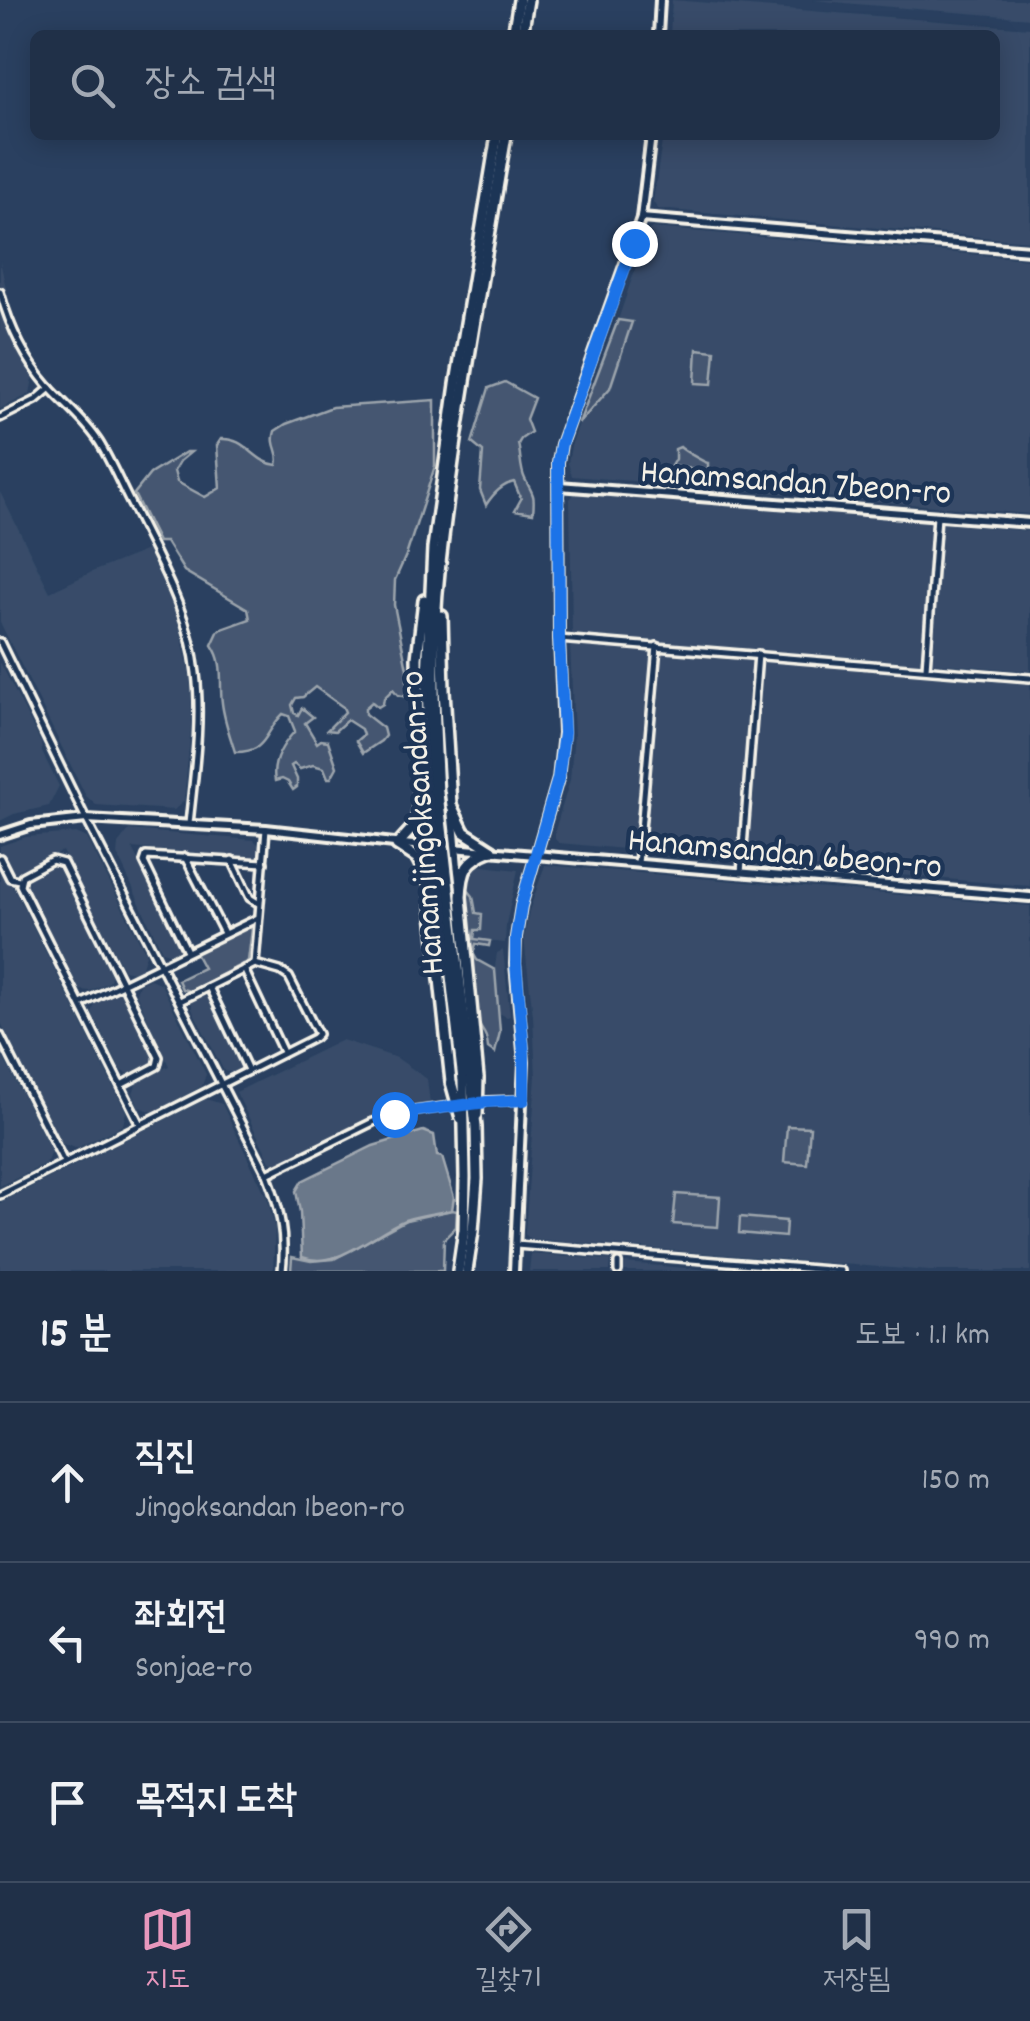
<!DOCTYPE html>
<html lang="ko">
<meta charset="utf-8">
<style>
body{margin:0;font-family:Dekko,"Poor Story",sans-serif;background:#28384f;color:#f1f3f6}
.stop{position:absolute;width:30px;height:30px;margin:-22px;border:8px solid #1a73e8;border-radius:50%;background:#fff}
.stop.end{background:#1a73e8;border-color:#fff;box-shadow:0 2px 10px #0008}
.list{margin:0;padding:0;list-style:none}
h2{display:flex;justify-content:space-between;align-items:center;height:130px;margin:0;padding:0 40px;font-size:42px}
h2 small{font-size:32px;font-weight:400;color:#a2a9b4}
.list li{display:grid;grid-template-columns:65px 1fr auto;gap:30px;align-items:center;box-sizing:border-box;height:160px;padding:0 40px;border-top:2px solid #3d4b60}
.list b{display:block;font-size:38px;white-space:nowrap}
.list p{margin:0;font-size:32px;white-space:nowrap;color:#a2a9b4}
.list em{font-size:32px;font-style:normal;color:#a2a9b4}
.icon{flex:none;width:55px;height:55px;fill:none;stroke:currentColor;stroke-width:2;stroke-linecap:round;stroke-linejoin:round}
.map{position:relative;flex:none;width:1030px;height:1271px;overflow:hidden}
.search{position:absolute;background:#203048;box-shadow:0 5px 25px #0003;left:30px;right:30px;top:30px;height:110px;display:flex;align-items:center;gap:25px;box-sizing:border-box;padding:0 35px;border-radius:15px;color:#a2a9b4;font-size:38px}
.sheet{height:610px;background:#203048}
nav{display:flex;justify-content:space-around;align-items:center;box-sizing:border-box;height:140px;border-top:2px solid #3d4b60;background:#203048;font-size:28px;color:#a2a9b4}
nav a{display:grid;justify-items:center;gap:5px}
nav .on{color:#e797bd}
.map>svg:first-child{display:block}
</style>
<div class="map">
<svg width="1030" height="1271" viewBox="0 0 1030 1271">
<rect width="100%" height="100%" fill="#2a4060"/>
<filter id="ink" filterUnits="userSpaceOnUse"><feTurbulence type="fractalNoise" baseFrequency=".01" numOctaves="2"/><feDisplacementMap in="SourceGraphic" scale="20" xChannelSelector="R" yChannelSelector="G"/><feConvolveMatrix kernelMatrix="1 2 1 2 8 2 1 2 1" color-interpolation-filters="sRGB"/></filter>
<g filter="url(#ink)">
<g fill="#374c69">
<path d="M 672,0 L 1030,28 L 1030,241 L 658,209 L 653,202 L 663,135 L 995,135 L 995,35 L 670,35 Z"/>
<path d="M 814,0 L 1030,0 L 1030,18 L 855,4 Z"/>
<path d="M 652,228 L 1030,259 L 1030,514 L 572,476 L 568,463 L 571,446 L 579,423 L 610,388 L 631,322 L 618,320 L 648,231 Z"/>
<path d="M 0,261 L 13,320 L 33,378 L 30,394 L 0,409 Z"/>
<path d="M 0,492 L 50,592 L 94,571 L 147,550 L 177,615 L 190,676 L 192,716 L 184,801 L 174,810 L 96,805 L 86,796 L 0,622 Z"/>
<path d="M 575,493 L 933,522 L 921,663 L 572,634 L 570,499 Z"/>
<path d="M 942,523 L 1030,531 L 1030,671 L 931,663 Z"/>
<path d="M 570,643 L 651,650 L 653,653 L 635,850 L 559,843 L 555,839 L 555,830 L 570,780 L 574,735 Z"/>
<path d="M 659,650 L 753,658 L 737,861 L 642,852 Z"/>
<path d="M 762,659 L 1030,681 L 1030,886 L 745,862 Z"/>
<path d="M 0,662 L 41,743 L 42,752 L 59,786 L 49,806 L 14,814 L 0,821 Z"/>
<path d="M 129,830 L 254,840 L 259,845 L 258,855 L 255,858 L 132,848 L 180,946 L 179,951 L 172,954 L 162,951 L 117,854 L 118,844 Z"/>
<path d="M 76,833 L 87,838 L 146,954 L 142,967 L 133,972 L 124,970 L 62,851 L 8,877 L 126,1112 L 123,1125 L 77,1148 L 62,1144 L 0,1021 L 0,846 L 26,837 Z"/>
<path d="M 474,865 L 518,870 L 506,924 L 505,943 L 474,940 L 475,930 L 480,930 L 481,914 L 475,914 L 471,893 L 468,890 L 468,876 Z"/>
<path d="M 545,865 L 1030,906 L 1030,1271 L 929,1271 L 530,1239 L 525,1234 L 536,1076 L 533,1016 L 524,938 L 529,911 Z"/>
<path d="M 51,866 L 59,869 L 112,975 L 109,982 L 90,991 L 80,990 L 27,886 L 29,877 Z"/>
<path d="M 503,950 L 510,1016 L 507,1017 L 499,1013 L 495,967 L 497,953 Z"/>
<path d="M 150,979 L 161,984 L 206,1074 L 202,1086 L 154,1112 L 139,1107 L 133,1093 L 137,1082 L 169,1066 L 136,993 L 139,984 Z"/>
<path d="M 117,992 L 124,995 L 154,1054 L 153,1063 L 130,1074 L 121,1071 L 92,1013 L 95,1004 Z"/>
<path d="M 201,996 L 207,997 L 242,1065 L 240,1069 L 235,1073 L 224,1071 L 192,1009 L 192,1002 Z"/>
<path d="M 342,1040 L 397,1058 L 427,1079 L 430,1104 L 412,1105 L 374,1116 L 278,1164 L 270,1161 L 236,1092 Z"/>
<path d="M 0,1051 L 51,1151 L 46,1164 L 0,1186 Z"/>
<path d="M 206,1099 L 222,1104 L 268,1200 L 275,1228 L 273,1271 L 0,1271 L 0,1203 Z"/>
<path d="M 531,1254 L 611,1260 L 610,1271 L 529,1271 Z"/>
<path d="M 624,1263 L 722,1271 L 624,1271 Z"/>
</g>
<g fill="#445771" stroke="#9ca4ac" stroke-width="2.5">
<path d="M 618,320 L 632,322 L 610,388 L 579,423 Z"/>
<path d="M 697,349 L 715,351 L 712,384 L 695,383 Z"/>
<path d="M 505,382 L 534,398 L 526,419 L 531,432 L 521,439 L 518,444 C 521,455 520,469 525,479 C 533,495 535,493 533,513 L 515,510 L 521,499 L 514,482 C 501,485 493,494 486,505 L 480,490 L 483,452 L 472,443 L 489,388 Z"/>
<path d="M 435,400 L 435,466 L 407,553 L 395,580 L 394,605 L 407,669 L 407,697 L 398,695 L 393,689 L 384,698 L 383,704 L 378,707 L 372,702 L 365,708 L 365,714 L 383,728 L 385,736 L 381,741 L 363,753 L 356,741 L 363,735 L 361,729 L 347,720 L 335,731 L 327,730 L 345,712 L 343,707 L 315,687 L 303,697 L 296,698 L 292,705 L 294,713 L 298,715 L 302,708 L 313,717 L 305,723 L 317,743 L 321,740 L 328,741 L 337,767 L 331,778 L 328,778 L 324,768 L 313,765 L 300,769 L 294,764 L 291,766 L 297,779 L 297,787 L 293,790 L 288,782 L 282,779 L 275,781 C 271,762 283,744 295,731 L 289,716 L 283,714 C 263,733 269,752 235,752 C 230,736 224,720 222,703 C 219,681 225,664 212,645 L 219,630 L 250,619 L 248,609 L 184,571 L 166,542 L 158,542 L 134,494 L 150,474 L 186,452 L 191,452 L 180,461 L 174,471 L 177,482 L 205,497 L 220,488 L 217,445 L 221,439 C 246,437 254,463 277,465 C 281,451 270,447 275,431 L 286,424 L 332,407 Z"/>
<path d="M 680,447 C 683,450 705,463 708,463 L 708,471 L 671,466 L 675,459 L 675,449 Z"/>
<path d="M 468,890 L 473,896 L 476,913 L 482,914 L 481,930 L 475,930 L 474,939 L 490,941 L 489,946 L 476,944 L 473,953 L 477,960 L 495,970 L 500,1032 L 495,1053 L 488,1048 C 487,1032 481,1031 476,1019 C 471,1008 465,901 468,890 Z"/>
<path d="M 247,926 L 252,929 L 248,961 L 190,991 L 182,989 L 178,980 L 203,968 L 195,953 Z"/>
<path d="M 787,1126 L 810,1127 L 807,1164 L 784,1162 Z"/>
<path d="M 676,1194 L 720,1197 L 718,1227 L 673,1224 Z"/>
<path d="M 452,1210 L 457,1211 L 456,1227 L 444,1239 L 443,1271 L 291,1271 L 292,1257 L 311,1261 L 334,1259 L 406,1220 Z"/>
<path d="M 740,1217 L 786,1221 L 785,1237 L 739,1233 Z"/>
</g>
<path fill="#6a788a" stroke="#a1a8b0" stroke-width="2.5" d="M 423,1131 L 434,1135 L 437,1156 L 442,1157 L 454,1197 L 452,1210 C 437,1213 419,1215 405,1220 C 373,1233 337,1271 302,1257 L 300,1212 L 296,1191 L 302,1181 L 373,1146 Z"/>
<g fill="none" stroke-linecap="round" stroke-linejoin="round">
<defs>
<g id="street">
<path d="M 0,292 C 10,328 24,358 48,386 C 65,405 85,420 99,442 C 112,463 122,488 134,510 C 159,562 190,614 196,673 C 202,723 194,774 189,824"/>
<path d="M 0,418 L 36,400 L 50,388"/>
<path d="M 559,639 L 1030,678"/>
<path d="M 0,642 L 86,819 L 267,1174 C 280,1207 286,1236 282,1271"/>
<path d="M 926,668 L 937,516"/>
<path d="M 185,857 L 224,933"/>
<path d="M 0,858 L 10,878 L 19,880"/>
<path d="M 232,860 L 250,898 L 258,903"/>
<path d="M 638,864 L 657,646"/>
<path d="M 741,873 L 758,654"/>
<path d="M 187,951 L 144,862 L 146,856 L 264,863"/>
<path d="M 255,964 L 266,829"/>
<path d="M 244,969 L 283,1052"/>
<path d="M 209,987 L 248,1070"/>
<path d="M 81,1004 L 258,918"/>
<path d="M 0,1035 L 64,1162"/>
<path d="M 121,1085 L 157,1066 L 159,1057 L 63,863 L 52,860 L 22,876 L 20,885 L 140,1124"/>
<path d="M 267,1174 L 373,1122 L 394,1114 L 487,1101 L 523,1100"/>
<path d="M 0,1195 L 314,1038 L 318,1034 L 289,977 L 280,971 L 255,964 L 180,1001"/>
<path d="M 516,1245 L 841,1271"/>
<path d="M 618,1271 L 618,1263"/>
</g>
<g id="secondary">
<path d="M 658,35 L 660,0"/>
<path d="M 641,218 L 1030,250"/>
<path d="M 559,486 L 1030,523"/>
<path d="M 0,835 L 31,825 L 86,819 L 266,829 L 431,847"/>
<path d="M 453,848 L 1030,897"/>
<path d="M 514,1271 L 524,1062 L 515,964 L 516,937 L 521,906 L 558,779 L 563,733 L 559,639 L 558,462 L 561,444 L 641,218 L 651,135"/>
</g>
<g id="highway">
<path d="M 513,35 L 519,0"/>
<path d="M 522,35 L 528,0"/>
<path d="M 424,600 L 417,658 L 419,795 L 417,823 L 397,845 L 417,858 L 430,885 L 451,1082"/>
<path d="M 442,616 L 444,690 L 451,805 L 464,832 L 492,850"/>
<path d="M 430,792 L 427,677 L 433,548 L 456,384 L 497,135"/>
<path d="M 438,793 C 434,719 431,645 439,572 C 455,426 482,280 506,135"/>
<path d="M 422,807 L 426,828 L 430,876"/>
<path d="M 452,815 L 458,885"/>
<path d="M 441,890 L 463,1080"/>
<path d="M 449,890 L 471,1079"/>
<path d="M 478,1078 L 461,897 C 462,870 466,860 492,850"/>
<path d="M 458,1271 L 464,1230"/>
<path d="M 467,1271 L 473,1231"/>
</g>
</defs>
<use href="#street" stroke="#f4f1e8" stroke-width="12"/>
<use href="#secondary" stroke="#f4f1e8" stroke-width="14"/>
<use href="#highway" stroke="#f4f1e8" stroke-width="16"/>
<use href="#street" stroke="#1d3557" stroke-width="5"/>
<use href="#secondary" stroke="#1d3557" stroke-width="6"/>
<use href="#highway" stroke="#1d3557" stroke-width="9"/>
<defs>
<g id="highway-bridge">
<path d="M 430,792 L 441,890"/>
<path d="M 438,793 L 449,890"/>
<path d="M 471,1079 L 476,1127 L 477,1179 L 473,1231"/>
<path d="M 463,1080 L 465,1177 L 464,1230"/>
<path d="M 451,1082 L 461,1118"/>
<path d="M 477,1115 L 478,1078"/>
</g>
</defs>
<use href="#highway-bridge" stroke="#f4f1e8" stroke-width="16" stroke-linecap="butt"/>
<use href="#highway-bridge" stroke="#1d3557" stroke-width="9"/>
</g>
</g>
<g fill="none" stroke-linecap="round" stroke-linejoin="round" filter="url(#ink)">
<path stroke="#1a73e8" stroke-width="12" d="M 394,1114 L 487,1102 L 524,1100 L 524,1054 L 516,964 L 516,937 L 521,906 L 558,779 L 564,733 L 559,638 L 558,462 L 561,444 L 634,243"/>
</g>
<g text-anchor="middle" stroke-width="9" stroke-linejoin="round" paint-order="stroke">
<g font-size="35" fill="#f4f1e8" stroke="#1d3557">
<text transform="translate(796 480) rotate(4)" y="12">Hanamsandan 7beon-ro</text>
<text transform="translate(420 823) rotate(-94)" y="12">Hanamjingoksandan-ro</text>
<text transform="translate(785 851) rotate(5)" y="12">Hanamsandan 6beon-ro</text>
</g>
</g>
</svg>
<div class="stop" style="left:394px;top:1114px"></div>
<div class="stop end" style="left:634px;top:243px"></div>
<div class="search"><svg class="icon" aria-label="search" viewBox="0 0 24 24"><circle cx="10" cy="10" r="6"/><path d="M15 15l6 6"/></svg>장소 검색</div>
</div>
<section class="sheet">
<h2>15 분<small>도보 · 1.1 km</small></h2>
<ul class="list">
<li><svg class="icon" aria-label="ahead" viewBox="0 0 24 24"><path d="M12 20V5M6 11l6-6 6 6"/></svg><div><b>직진</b><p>Jingoksandan 1beon-ro</p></div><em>150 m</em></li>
<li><svg class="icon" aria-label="left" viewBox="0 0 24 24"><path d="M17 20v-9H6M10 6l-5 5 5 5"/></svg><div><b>좌회전</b><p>Sonjae-ro</p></div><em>990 m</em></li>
<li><svg class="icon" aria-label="arrive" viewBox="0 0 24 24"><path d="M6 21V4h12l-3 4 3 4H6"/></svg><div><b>목적지 도착</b></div></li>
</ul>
</section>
<nav>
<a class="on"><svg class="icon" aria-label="map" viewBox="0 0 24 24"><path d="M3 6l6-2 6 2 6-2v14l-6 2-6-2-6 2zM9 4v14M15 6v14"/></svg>지도</a>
<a><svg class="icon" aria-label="directions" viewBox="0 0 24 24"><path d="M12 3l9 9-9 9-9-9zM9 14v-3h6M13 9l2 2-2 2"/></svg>길찾기</a>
<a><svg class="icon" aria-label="saved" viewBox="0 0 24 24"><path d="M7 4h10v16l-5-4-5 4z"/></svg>저장됨</a>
</nav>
